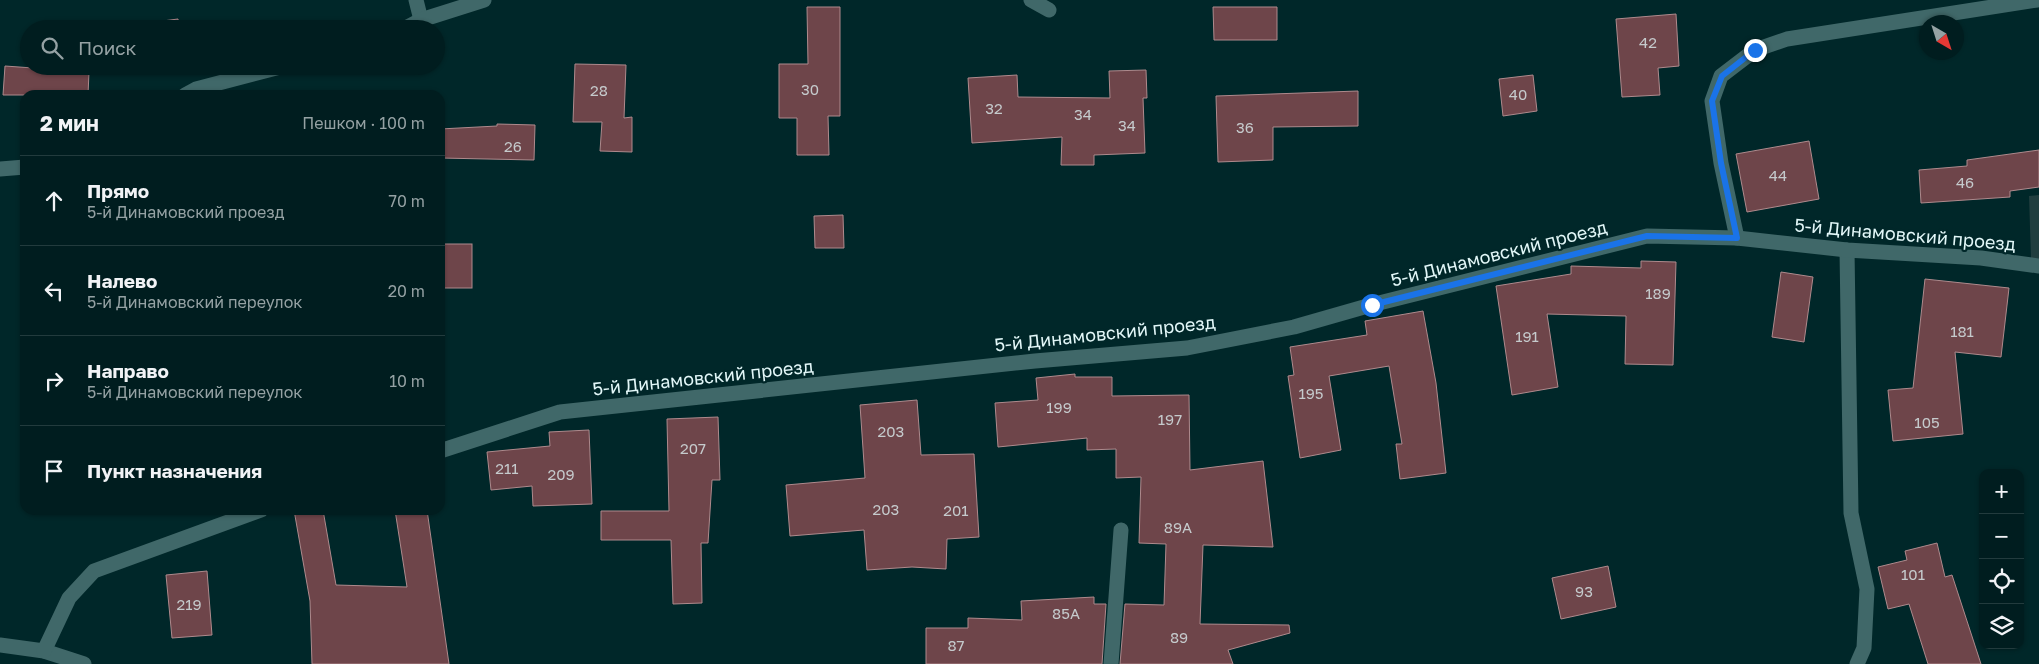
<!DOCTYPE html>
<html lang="ru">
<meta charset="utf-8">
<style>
body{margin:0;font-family:"Golos Text",sans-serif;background:#0e2a2c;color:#f1f3f6}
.controls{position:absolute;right:15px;bottom:15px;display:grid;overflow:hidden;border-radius:10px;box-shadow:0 1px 4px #0004}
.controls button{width:45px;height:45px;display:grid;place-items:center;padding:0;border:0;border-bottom:1px solid #223b3d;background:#001d1f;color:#f1f3f6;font:25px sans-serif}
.compass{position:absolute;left:1919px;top:15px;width:45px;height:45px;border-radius:50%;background:#001d1f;box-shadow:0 1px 4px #0004;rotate:141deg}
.stop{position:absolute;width:15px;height:15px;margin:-11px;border:4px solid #1a73e8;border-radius:50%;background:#fff}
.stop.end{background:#1a73e8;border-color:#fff;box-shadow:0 1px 5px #0008}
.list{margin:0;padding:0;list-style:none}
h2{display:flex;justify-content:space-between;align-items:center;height:65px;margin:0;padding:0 20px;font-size:21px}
h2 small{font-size:16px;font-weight:400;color:#95a2a4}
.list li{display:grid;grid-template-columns:32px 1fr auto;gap:15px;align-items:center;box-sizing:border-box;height:90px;padding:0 20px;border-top:1px solid #223b3d}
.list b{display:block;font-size:19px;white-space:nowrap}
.list p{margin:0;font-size:16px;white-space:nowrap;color:#95a2a4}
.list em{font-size:16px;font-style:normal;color:#95a2a4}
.icon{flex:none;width:28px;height:28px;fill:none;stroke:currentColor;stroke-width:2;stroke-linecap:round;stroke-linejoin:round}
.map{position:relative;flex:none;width:2039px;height:664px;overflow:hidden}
.search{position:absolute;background:#001d1f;box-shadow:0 1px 4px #0004;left:20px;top:20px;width:425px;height:55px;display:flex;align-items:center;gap:12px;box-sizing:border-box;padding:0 18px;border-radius:28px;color:#95a2a4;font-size:19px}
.panel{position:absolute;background:#001d1f;box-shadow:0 1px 4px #0004;left:20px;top:90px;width:425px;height:425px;border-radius:15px}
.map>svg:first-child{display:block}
</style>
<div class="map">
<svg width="2039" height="664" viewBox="0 0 2039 664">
<rect width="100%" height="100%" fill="#002729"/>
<path fill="#213e3f" d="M 2039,195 L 2039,259 L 2031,258 L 2029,196 Z"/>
<g fill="#6e454a" stroke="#ae8a8d">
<path d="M 807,7 L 840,7 L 840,116 L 828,116 L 829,155 L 797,155 L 797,118 L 779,118 L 779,64 L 808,64 Z"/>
<path d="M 1213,7 L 1277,7 L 1277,40 L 1214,40 Z"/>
<path d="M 1676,14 L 1679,66 L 1658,68 L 1660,95 L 1622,97 L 1616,19 Z"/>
<path d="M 178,19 L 179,29 L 148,29 L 147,23 Z"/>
<path d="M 575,64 L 626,65 L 624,118 L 632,117 L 632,152 L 600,151 L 602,122 L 573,122 Z"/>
<path d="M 5,66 L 89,72 L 88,95 L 3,95 Z"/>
<path d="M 1146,70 L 1147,98 L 1143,98 L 1145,153 L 1094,155 L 1094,165 L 1061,165 L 1062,137 L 972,143 L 968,78 L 1017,75 L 1018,97 L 1110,98 L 1109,71 Z"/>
<path d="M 1533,75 L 1537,111 L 1503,116 L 1499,79 Z"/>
<path d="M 1358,91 L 1358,126 L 1273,127 L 1273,160 L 1218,162 L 1216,96 Z"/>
<path d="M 497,124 L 535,125 L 534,160 L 440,158 L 440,129 L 497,126 Z"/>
<path d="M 1809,141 L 1819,199 L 1747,212 L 1736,154 Z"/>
<path d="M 2039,150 L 2039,187 L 2010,191 L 2010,197 L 1921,203 L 1919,170 L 1967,166 L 1967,160 Z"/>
<path d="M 843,215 L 844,248 L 815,248 L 814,216 Z"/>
<rect x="440" y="244" width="32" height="44"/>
<path d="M 1641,261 L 1676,262 L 1673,365 L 1625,364 L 1626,316 L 1547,314 L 1558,387 L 1512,395 L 1496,286 L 1571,274 L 1571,266 L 1641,268 Z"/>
<path d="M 1781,272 L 1813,277 L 1804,342 L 1772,337 Z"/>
<path d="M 1925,279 L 2009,288 L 2001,357 L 1955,352 L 1963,434 L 1893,441 L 1888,390 L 1913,388 Z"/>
<path d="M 1423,311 L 1436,383 L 1446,473 L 1400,479 L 1396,444 L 1402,444 L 1389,366 L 1329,376 L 1341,450 L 1300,458 L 1288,376 L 1294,375 L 1290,347 L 1367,335 L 1365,321 Z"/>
<path d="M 1075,374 L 1075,377 L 1112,377 L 1112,396 L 1189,395 L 1190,470 L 1263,461 L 1273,547 L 1203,545 L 1200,624 L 1289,625 L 1290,633 L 1228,650 L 1233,664 L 1120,664 L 1125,604 L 1164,605 L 1166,544 L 1139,543 L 1141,477 L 1116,478 L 1116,449 L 1087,450 L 1087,438 L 998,447 L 995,403 L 1038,400 L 1036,378 Z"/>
<path d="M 917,400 L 921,455 L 974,454 L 979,537 L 947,539 L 946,569 L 912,567 L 867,570 L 864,530 L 790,536 L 786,485 L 865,478 L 860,405 Z"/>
<path d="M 718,417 L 720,480 L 712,480 L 708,543 L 701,543 L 702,603 L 673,604 L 671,540 L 601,540 L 601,511 L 669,511 L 667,419 Z"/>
<path d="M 589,430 L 592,504 L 533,506 L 532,486 L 491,490 L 487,452 L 550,446 L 549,432 Z"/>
<path d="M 294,510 L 323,510 L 336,585 L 407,587 L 395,510 L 427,510 L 449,664 L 312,664 L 310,601 Z"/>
<path d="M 1937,543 L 1945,577 L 1952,575 L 1981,664 L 1928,664 L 1909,604 L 1888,609 L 1878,567 L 1907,560 L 1905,551 Z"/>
<path d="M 1608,566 L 1616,607 L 1561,619 L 1552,578 Z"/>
<path d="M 207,571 L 212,635 L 172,638 L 166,575 Z"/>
<path d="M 1094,597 L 1094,604 L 1106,604 L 1102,664 L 926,664 L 926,628 L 968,628 L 968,618 L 1022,620 L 1021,601 Z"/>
</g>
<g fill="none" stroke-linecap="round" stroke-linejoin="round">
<g stroke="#406869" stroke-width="15">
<path d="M 1847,250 L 1851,513 L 1867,589 L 1864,648 L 1857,664"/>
<path d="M 1111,664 L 1121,530"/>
</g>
<g stroke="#406869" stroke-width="15">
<path d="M 416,0 L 421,20"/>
<path d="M 1031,0 L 1049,10"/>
<path d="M 404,29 L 421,20 L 484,0"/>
<path d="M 185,95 L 196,89 L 284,66"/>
<path d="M 0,169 L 25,167"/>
<path d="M 1737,238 L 1721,163 L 1712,101 L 1721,76 L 1755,50 L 1787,39 L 2037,0"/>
<path d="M 440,451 L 560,412 L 1035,361 L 1187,348 L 1294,327 L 1371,305 L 1647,236 L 1737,238 L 1847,250 L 1981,258 L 2039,266"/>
<path d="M 0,645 L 44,651 L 84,664"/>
<path d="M 44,651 L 69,598 L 94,571 L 261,510"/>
</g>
</g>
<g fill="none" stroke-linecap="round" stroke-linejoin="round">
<path stroke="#1a73e8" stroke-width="6" d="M 1372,305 L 1647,236 L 1737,238 L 1721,163 L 1712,101 L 1722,76 L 1755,50"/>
</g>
<g text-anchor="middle" stroke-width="4.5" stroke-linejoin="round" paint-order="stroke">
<g font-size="15" fill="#c5cacc">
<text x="1648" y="48">42</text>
<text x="810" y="95">30</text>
<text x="599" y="96">28</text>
<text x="1518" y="100">40</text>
<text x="994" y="114">32</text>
<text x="1083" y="120">34</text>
<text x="1127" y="131">34</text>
<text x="1245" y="133">36</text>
<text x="513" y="152">26</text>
<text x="1778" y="181">44</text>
<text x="1965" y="188">46</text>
<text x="1658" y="299">189</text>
<text x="1962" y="337">181</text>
<text x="1527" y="342">191</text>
<text x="1311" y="399">195</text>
<text x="1059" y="413">199</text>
<text x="1170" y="425">197</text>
<text x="1927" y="428">105</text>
<text x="891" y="437">203</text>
<text x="693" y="454">207</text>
<text x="507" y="474">211</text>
<text x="561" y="480">209</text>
<text x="886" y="515">203</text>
<text x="956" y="516">201</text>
<text x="1178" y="533">89А</text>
<text x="1913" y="580">101</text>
<text x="1584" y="597">93</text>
<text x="189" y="610">219</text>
<text x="1066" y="619">85А</text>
<text x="1179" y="643">89</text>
<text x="956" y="651">87</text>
</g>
<g font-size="18" fill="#e2f7f8" stroke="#002729">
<text transform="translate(1905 235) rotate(5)" y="6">5-й Динамовский проезд</text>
<text transform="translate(1499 254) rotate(-14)" y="6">5-й Динамовский проезд</text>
<text transform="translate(1105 334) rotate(-6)" y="6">5-й Динамовский проезд</text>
<text transform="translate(703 378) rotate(-6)" y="6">5-й Динамовский проезд</text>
</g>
</g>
</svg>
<div class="controls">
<button>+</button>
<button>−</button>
<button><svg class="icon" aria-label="locate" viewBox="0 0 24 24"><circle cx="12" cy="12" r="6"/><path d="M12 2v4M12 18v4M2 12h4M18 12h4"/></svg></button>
<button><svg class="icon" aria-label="layers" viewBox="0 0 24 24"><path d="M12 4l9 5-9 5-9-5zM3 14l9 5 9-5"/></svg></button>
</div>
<svg class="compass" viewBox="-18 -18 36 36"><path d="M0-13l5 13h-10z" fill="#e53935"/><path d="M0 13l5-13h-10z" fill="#95a2a4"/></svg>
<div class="stop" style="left:1372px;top:305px"></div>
<div class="stop end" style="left:1755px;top:50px"></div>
<div class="search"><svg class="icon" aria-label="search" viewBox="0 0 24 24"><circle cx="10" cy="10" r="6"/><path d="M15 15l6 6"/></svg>Поиск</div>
<section class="panel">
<h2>2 мин<small>Пешком · 100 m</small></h2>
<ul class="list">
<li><svg class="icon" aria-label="ahead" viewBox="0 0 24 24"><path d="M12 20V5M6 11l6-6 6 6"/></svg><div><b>Прямо</b><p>5-й Динамовский проезд</p></div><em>70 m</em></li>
<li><svg class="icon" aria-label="left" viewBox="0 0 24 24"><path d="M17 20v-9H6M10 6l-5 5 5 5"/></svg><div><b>Налево</b><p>5-й Динамовский переулок</p></div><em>20 m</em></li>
<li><svg class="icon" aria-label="right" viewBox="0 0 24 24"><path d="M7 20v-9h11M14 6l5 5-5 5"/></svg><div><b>Направо</b><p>5-й Динамовский переулок</p></div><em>10 m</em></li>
<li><svg class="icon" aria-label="arrive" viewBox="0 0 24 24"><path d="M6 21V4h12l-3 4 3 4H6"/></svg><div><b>Пункт назначения</b></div></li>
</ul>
</section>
</div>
